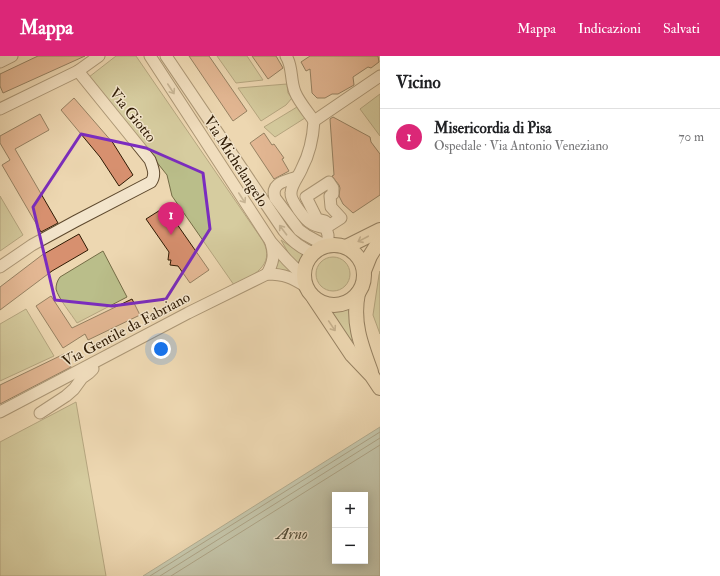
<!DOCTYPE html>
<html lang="it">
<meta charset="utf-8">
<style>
body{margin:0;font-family:"IM FELL Double Pica",serif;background:#f6f6f6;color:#202124}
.controls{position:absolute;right:12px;bottom:12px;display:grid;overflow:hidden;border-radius:0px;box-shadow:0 2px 10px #0003}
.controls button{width:36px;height:36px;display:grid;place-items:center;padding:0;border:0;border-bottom:1px solid #e0e0e0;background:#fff;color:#202124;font:20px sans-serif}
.you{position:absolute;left:161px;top:293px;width:14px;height:14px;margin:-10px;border:3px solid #fff;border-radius:50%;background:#1a73e8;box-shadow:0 0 0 6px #1a73e833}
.badge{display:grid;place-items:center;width:26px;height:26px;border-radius:50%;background:#db2777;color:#fff;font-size:13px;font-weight:700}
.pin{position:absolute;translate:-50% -33px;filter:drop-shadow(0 1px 2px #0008)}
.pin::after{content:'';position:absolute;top:21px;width:14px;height:12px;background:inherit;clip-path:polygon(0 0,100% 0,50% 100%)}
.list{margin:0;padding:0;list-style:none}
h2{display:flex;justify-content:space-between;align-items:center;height:52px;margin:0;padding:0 16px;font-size:17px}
h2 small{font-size:13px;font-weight:400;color:#757577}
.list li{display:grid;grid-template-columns:26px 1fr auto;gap:12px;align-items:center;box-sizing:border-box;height:56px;padding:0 16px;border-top:1px solid #e0e0e0}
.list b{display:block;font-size:15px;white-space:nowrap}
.list p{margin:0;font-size:13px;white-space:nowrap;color:#757577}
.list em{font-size:13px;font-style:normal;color:#757577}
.map{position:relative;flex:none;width:380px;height:520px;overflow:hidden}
header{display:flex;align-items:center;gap:24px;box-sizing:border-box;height:56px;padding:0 20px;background:#db2777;color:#fff}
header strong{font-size:19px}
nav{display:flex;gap:22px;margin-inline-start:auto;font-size:14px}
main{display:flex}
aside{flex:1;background:#fff}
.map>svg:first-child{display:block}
</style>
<header>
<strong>Mappa</strong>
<nav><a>Mappa</a><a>Indicazioni</a><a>Salvati</a></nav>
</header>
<main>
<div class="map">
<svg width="380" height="520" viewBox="0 0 380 520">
<rect width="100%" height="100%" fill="#edd7b1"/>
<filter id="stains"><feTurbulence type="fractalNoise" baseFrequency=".005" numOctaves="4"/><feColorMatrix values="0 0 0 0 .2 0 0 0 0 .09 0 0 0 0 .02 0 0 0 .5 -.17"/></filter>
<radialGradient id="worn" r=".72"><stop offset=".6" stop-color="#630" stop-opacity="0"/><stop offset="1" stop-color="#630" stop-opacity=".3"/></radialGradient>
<g fill="#babe8a" stroke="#746c46">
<path d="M 116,0 L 136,0 L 263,185 C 276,210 252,220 234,229 L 172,140 L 167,119 L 89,21 Z"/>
<path d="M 217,0 L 247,0 L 263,24 L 236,27 Z"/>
<path d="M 287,28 L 288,37 L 292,42 L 286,49 L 261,65 L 238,32 Z"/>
<path d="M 380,38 L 380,80 L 360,53 Z"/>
<path d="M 297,51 L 299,52 L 305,62 L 275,81 L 264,71 Z"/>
<path d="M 0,140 L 23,179 L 0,195 Z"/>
<path d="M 281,184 L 305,200 L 301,210 L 289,198 Z"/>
<path d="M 103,195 L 127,241 L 77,267 C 72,259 58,242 56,233 C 56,229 57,225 60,221 Z"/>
<circle cx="333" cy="218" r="17"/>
<path d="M 279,202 L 292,217 L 274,214 L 277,209 Z"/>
<path d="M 380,215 L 380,278 L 373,259 L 379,219 Z"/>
<path d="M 350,247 L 353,283 L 347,285 L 326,251 L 338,252 Z"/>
<path d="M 26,253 L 54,300 L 0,325 L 0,268 Z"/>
<path d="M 76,346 L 106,520 L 0,520 L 0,386 Z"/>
</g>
<path fill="#99b9ad" stroke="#6e7969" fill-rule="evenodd" d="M 380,371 L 380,520 L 143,520 ZM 335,439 L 365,439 L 365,505 L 335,505 Z"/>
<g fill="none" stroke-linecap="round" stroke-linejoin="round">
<g stroke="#646a58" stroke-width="1">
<path d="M 150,520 L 380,376"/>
<path d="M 160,520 L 380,382"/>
<path d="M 171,520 L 380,389"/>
</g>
</g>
<g fill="#d7906f" stroke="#2e1a03">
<path d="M 38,0 L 85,0 L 3,37 L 0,30 L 0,18 Z"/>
<path d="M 189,0 L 209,0 L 247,55 L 233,65 Z"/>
<path d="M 252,0 L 276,0 L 283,12 L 268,23 Z"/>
<path d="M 310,0 L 378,0 L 379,6 L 371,12 L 368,11 L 353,21 L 354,29 L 338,38 L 332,38 L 325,42 L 317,42 L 312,37 L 310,13 L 306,15 L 301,6 Z"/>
<path d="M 74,42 L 113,87 L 133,119 L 119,130 L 100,101 L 61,54 Z"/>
<path d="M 40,58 L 49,74 L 15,93 L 58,167 L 41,176 L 2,109 L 10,104 L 0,87 L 0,80 Z"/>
<path d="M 333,61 L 370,81 L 371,86 L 380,98 L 380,139 L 353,157 L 343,148 L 339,140 L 340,132 L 339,129 L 332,120 L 334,119 L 330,63 Z"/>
<path d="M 264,77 L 272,89 L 274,88 L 284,102 L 282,103 L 289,115 L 274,123 L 250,87 Z"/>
<path d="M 165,151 L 209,214 L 190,227 L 178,210 L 170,209 L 171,204 L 168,204 L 169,196 L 146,163 Z"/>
<path d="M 79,178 L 88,194 L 52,215 L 0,254 L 0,231 L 42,199 Z"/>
<path d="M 51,240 L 72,272 L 132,243 L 140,259 L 88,284 L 85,278 L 63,292 L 36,250 Z"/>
<path d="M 64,298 L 71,311 L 0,348 L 0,329 Z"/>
</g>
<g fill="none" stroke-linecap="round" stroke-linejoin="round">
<defs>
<g id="minor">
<path d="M 150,0 L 271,186 L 287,204 L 304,221"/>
<path d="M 166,0 L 284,175 C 292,185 301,193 314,197"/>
<path d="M 286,0 C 293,10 290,24 295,36 C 299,46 308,56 314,65"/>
<path d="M 0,6 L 12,0"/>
<path d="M 0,53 L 78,15 L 99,0"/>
<path d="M 314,65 C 313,81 310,97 302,112 C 299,120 291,129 291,137 C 290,144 305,164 311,167 C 315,170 321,171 326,172 L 328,179 L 328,190"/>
<path d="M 314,65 L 380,20"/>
<path d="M 297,121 C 287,125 270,126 275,142 L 299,174 L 306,179 L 326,190"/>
<path d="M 329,126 L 333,132 L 333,138 L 330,140 L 331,151 L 341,162 L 330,169 L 325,165 L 317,163 L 306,141 Z"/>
<path d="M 0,211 L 32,189 L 76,165 L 151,126 C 156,119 153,112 150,104 L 78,15"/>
<path d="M 267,218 C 273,207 275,199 271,187"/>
<path d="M 0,356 L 188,257 L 267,218 C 285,218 292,222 307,231"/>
<path d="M 40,357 L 66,340 L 74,333 L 82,322 L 89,317 L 93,313"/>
</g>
<g id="major">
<circle cx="334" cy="219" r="30"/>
<path d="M 346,191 L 380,174"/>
<path d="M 364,215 L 370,200 L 380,184"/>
<path d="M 358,237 C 352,266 361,289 371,316"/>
<path d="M 314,242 L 352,299 L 372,320 L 380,332"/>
</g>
</defs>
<use href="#minor" stroke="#5e492e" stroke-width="13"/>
<use href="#major" stroke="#2e1a03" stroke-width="16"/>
<use href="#minor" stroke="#f3e5cc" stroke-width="11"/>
<use href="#major" stroke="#edd7b1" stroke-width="14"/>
</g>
<defs><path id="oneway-shaft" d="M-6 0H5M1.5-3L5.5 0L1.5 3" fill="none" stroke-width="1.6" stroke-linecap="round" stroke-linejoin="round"/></defs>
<g stroke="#9a8a72">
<use href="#oneway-shaft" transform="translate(171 33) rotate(57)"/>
<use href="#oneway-shaft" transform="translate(242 142) rotate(57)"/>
<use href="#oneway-shaft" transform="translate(283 174) rotate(-127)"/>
</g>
<g stroke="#978263">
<use href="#oneway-shaft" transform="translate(363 183) rotate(152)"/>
<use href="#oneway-shaft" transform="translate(332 270) rotate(56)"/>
</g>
<path d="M0 0H380V520H0ZM 81,78 L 146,92 L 203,117 L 210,173 L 166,243 L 112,250 L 55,244 L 33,151 Z" fill="#edd7b1" fill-opacity=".55" fill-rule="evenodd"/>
<path fill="none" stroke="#7b2cbf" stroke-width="3" stroke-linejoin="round" d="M 81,78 L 146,92 L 203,117 L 210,173 L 166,243 L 112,250 L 55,244 L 33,151 Z"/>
<g text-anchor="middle" stroke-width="3" stroke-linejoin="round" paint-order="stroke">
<g font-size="15" fill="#2e1a03" stroke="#f3e5cc">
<text transform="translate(133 59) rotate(51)" y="5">Via Giotto</text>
<text transform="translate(236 105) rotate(57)" y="5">Via Michelangelo</text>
<text transform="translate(126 273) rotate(-28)" y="5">Via Gentile da Fabriano</text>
</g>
<g font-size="16" font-style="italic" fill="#4e4a36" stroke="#f3e5cc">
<text x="292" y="483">Arno</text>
</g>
</g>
<rect width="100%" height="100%" filter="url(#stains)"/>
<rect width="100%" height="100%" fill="url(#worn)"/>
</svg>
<div class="controls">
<button>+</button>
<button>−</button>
</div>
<div class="you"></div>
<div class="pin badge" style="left:171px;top:179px">1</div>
</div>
<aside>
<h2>Vicino<small></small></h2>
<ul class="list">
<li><span class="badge">1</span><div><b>Misericordia di Pisa</b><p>Ospedale · Via Antonio Veneziano</p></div><em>70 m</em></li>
</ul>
</aside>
</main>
